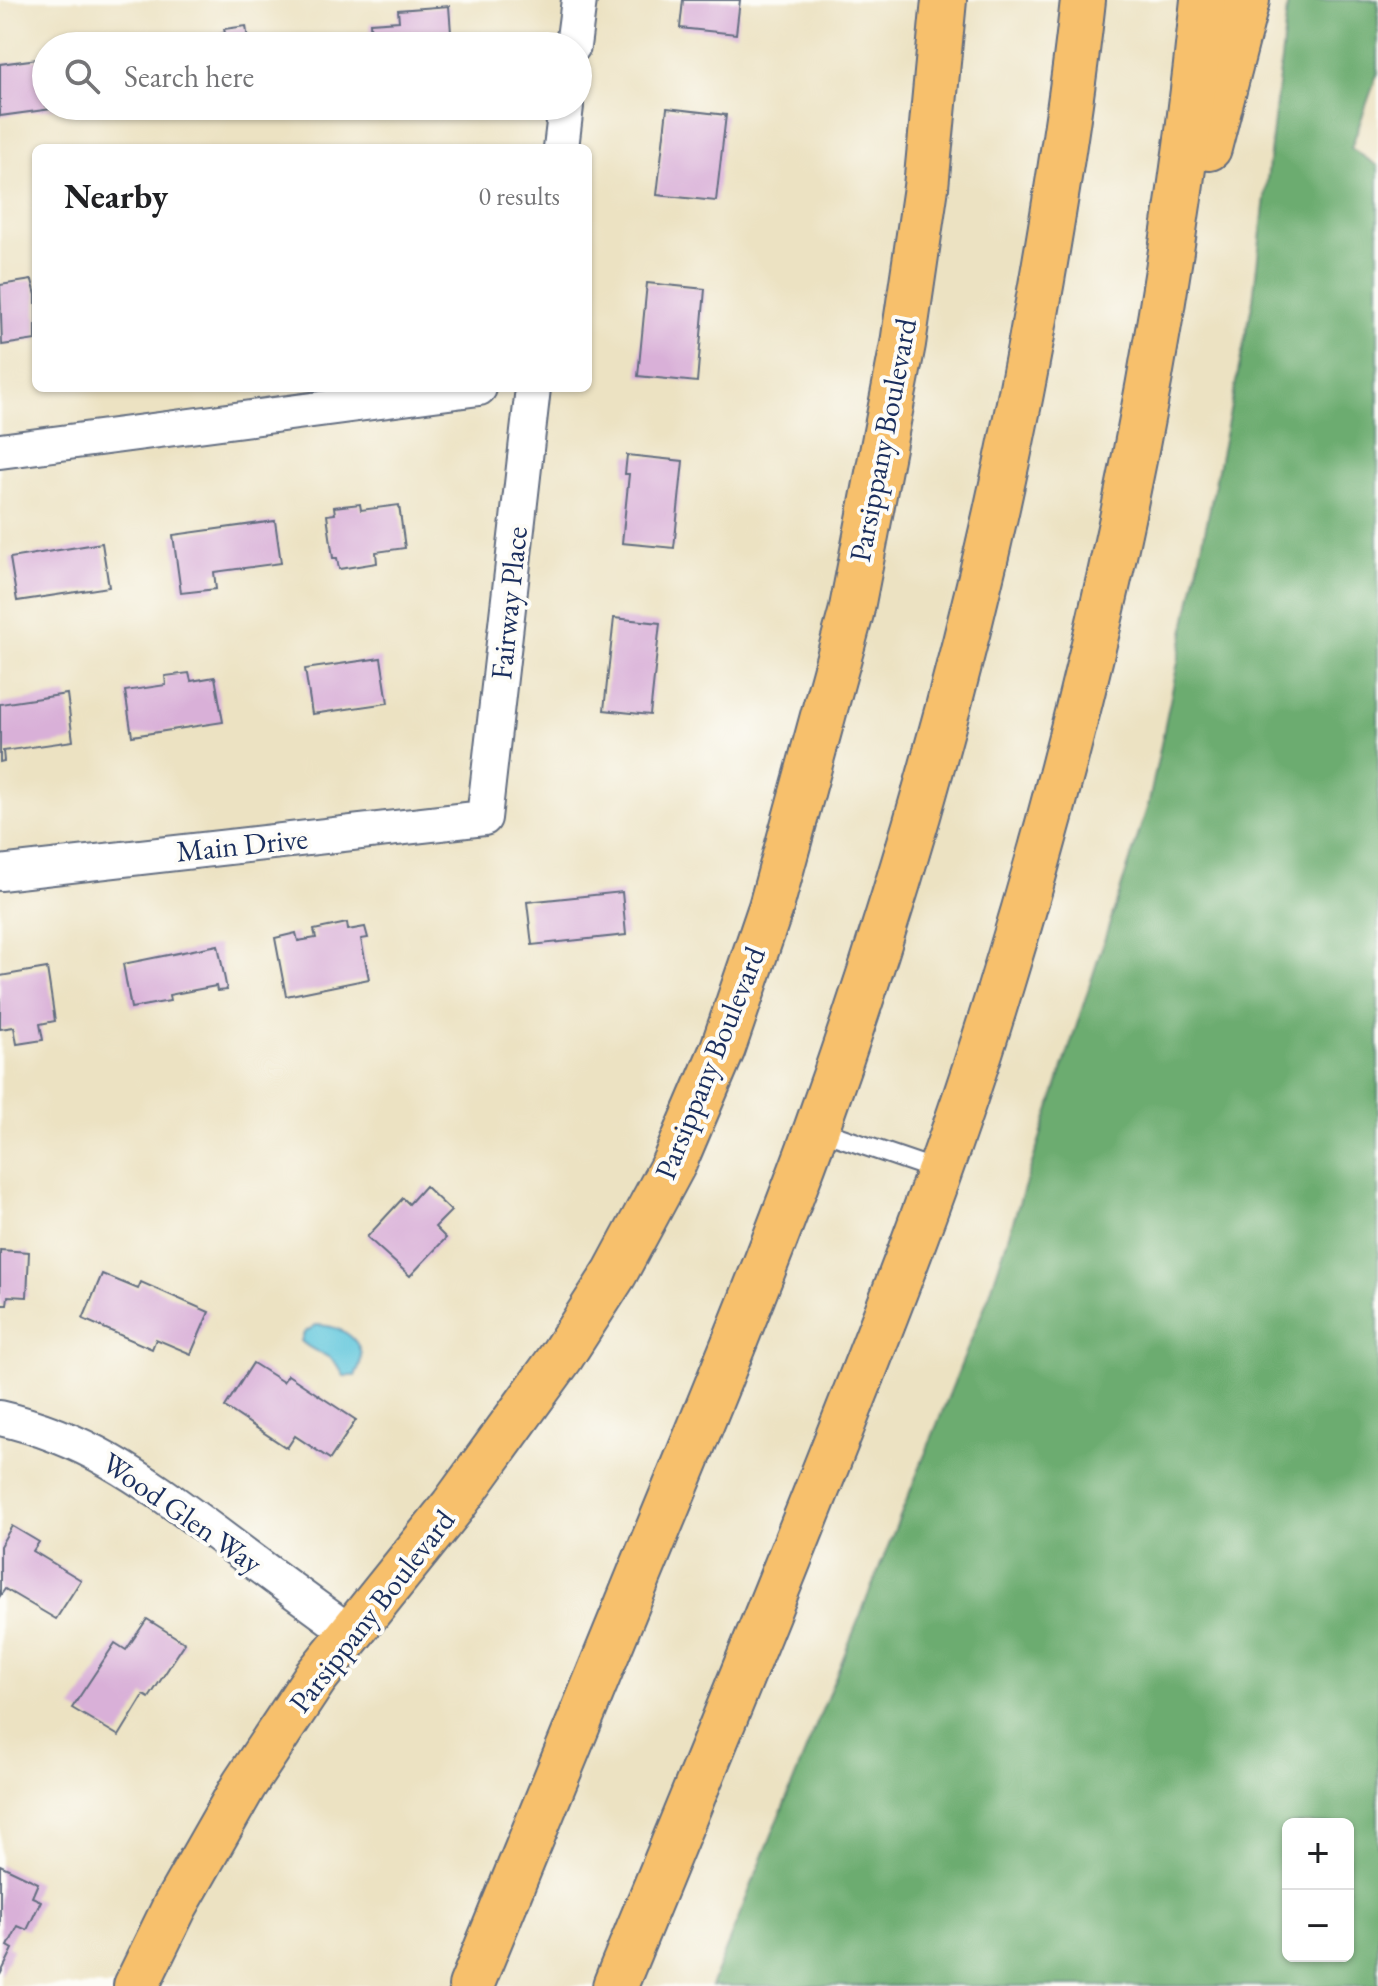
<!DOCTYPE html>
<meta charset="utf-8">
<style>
body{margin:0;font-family:"EB Garamond",serif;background:#f2f2f2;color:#202124}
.controls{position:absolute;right:24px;bottom:24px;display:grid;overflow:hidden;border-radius:12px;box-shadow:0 2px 6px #0004}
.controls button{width:72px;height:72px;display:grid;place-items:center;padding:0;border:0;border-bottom:2px solid #e0e0e0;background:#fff;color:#202124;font:40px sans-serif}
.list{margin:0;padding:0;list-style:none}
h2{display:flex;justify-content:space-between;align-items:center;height:104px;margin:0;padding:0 32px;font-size:34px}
h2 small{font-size:26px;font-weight:400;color:#757577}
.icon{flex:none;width:44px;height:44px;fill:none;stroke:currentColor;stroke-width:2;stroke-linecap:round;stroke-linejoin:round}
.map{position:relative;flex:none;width:1378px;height:1986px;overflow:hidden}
.search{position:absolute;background:#fff;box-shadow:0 2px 6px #0004;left:32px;top:32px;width:560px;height:88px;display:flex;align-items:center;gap:20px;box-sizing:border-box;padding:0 28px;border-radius:44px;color:#757577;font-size:30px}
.panel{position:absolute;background:#fff;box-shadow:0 2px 6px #0004;left:32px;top:144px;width:560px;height:248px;border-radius:12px}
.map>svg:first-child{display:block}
</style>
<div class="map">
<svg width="1378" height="1986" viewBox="0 0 1378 1986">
<rect width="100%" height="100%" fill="#fdfcf7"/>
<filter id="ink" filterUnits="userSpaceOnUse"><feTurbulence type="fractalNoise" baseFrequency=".0125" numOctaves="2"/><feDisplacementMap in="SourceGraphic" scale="16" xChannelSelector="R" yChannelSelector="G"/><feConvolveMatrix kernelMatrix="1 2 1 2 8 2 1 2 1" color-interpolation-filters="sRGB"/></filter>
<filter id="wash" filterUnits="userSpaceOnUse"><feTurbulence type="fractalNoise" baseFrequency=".006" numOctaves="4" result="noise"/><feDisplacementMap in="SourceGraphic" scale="32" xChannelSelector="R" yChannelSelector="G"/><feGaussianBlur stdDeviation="1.8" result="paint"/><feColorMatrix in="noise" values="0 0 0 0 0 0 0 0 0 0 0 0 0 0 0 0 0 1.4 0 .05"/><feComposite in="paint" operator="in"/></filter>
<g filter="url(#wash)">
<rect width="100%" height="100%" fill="#ece2c2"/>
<path fill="#6cac6f" stroke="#446e66" stroke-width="2" fill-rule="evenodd" d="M 1288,0 L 1378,0 L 1378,72 L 1351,148 L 1378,166 L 1378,1986 L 711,1986 L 990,1293 L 1149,802 L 1253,300 ZM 1288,1824 L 1348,1824 L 1348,1956 L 1288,1956 Z"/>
<path fill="#5fc6dc" stroke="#3d7a9d" stroke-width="2" d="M 316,1325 C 345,1325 373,1345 355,1376 L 344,1376 C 330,1349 319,1358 301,1341 L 304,1333 Z"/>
<g id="blocks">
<g fill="#d9b0d8">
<path d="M 683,0 L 740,0 L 736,34 L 680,28 Z"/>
<path d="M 449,6 L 452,46 L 355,46 L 354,40 L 371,39 L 370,23 L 399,21 L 398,10 Z"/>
<path d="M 246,26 L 249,46 L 151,46 L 225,33 L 224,29 Z"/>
<path d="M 46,58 L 46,106 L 59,108 L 0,116 L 0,64 Z"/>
<path d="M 667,108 L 726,115 L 716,201 L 657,195 Z"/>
<path d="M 32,280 L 36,295 L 36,340 L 2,345 L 0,285 Z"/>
<path d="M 647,283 L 705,289 L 697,382 L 638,376 Z"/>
<path d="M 627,455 L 683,461 L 674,548 L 622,543 L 629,474 L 625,474 Z"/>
<path d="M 360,504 L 361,510 L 399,505 L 405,548 L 376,552 L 377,563 L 339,569 L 337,558 L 333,558 L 327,515 L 335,514 L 334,507 Z"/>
<path d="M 275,521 L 281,563 L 214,572 L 216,589 L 181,593 L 173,535 Z"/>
<path d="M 102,543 L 109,587 L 17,601 L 10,558 Z"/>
<path d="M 614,618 L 660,623 L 650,715 L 604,710 Z"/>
<path d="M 381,658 L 388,703 L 312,714 L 305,669 Z"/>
<path d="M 189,673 L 191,681 L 215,677 L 223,722 L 132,736 L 125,691 L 166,685 L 165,676 Z"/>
<path d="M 67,694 L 73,741 L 3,751 L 4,761 L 0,762 L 0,704 Z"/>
<path d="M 622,892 L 626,935 L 532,945 L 527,902 Z"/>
<path d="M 347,923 L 348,930 L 365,927 L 368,938 L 361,939 L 369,979 L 286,996 L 275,938 L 296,933 L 298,941 L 316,938 L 314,930 Z"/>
<path d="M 218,945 L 227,990 L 217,991 L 216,986 L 169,995 L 170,1001 L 131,1008 L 123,964 Z"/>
<path d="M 47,968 L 55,1021 L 40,1024 L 43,1040 L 17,1044 L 14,1027 L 0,1029 L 0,976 Z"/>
<path d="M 425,1186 L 451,1211 L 435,1227 L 446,1238 L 410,1276 L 367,1237 L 403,1198 L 409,1204 Z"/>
<path d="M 0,1250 L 29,1252 L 27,1297 L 8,1296 L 7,1305 L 0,1305 Z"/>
<path d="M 102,1274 L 138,1289 L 141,1282 L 209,1312 L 191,1354 L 156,1339 L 152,1349 L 83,1319 Z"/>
<path d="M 253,1363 L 283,1382 L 288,1375 L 356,1420 L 330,1459 L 295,1436 L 287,1448 L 225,1407 Z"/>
<path d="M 12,1526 L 39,1542 L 33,1551 L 81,1580 L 56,1619 L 5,1589 L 0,1596 L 0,1546 Z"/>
<path d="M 147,1619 L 185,1643 L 149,1698 L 144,1695 L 119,1736 L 72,1708 L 115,1643 L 126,1650 Z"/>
<path d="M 0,1865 L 38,1883 L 32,1897 L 41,1901 L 27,1930 L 18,1926 L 8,1946 L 13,1949 L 0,1975 Z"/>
</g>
</g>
</g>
<g filter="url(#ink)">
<use href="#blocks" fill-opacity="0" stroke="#646e81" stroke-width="2"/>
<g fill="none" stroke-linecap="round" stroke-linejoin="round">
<defs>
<path id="service" d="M 816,1129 L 939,1171"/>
<g id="minor">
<path d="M 573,46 L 579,0"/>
<path d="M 561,148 L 566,106"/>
<path d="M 0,451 L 479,388"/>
<path d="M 0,873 L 484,818 L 533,388"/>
<path d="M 0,1418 C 89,1438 146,1482 218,1535 C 262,1568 307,1601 351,1633"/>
</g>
<path id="primary" d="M 136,1986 L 175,1906 L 244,1785 L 315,1678 L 453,1506 L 561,1357 L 615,1273 L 674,1163 L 723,1048 L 771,907 L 851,613 L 903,344 L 926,187 L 944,0"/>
<g id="motorway">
<path d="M 1209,148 L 1247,0"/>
<path d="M 471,1986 C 527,1850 582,1714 638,1578 C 699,1430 761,1281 816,1130 C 915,854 992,569 1042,280 C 1058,187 1073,94 1083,0"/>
<path d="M 615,1986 C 684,1818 753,1651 820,1482 C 883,1324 946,1165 996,1002 C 1097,676 1169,340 1203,0"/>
</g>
</defs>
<use href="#service" stroke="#646e81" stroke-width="22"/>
<use href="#minor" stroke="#646e81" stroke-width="38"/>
<use href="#primary" stroke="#646e81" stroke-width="48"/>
<use href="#motorway" stroke="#646e81" stroke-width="48"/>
<use href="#service" stroke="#fff" stroke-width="18"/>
<use href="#minor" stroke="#fff" stroke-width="34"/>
<use href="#primary" stroke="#f7c06c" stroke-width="44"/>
<use href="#motorway" stroke="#f7c06c" stroke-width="44"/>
</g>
</g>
<g text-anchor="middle" stroke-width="8" stroke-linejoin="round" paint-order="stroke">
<g font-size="30" fill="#1b2f5e" stroke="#fdfcf7">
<text transform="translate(883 440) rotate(-79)" y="10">Parsippany Boulevard</text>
<text transform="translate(509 603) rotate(-84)" y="10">Fairway Place</text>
<text transform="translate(242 845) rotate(-6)" y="10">Main Drive</text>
<text transform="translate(710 1063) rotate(-68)" y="10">Parsippany Boulevard</text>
<text transform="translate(182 1513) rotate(35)" y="10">Wood Glen Way</text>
<text transform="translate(372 1611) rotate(-52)" y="10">Parsippany Boulevard</text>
</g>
</g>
</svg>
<div class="controls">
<button>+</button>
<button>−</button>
</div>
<div class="search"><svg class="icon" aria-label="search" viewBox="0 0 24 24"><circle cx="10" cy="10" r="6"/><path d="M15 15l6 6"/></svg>Search here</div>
<section class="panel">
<h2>Nearby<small>0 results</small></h2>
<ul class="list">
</ul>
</section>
</div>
